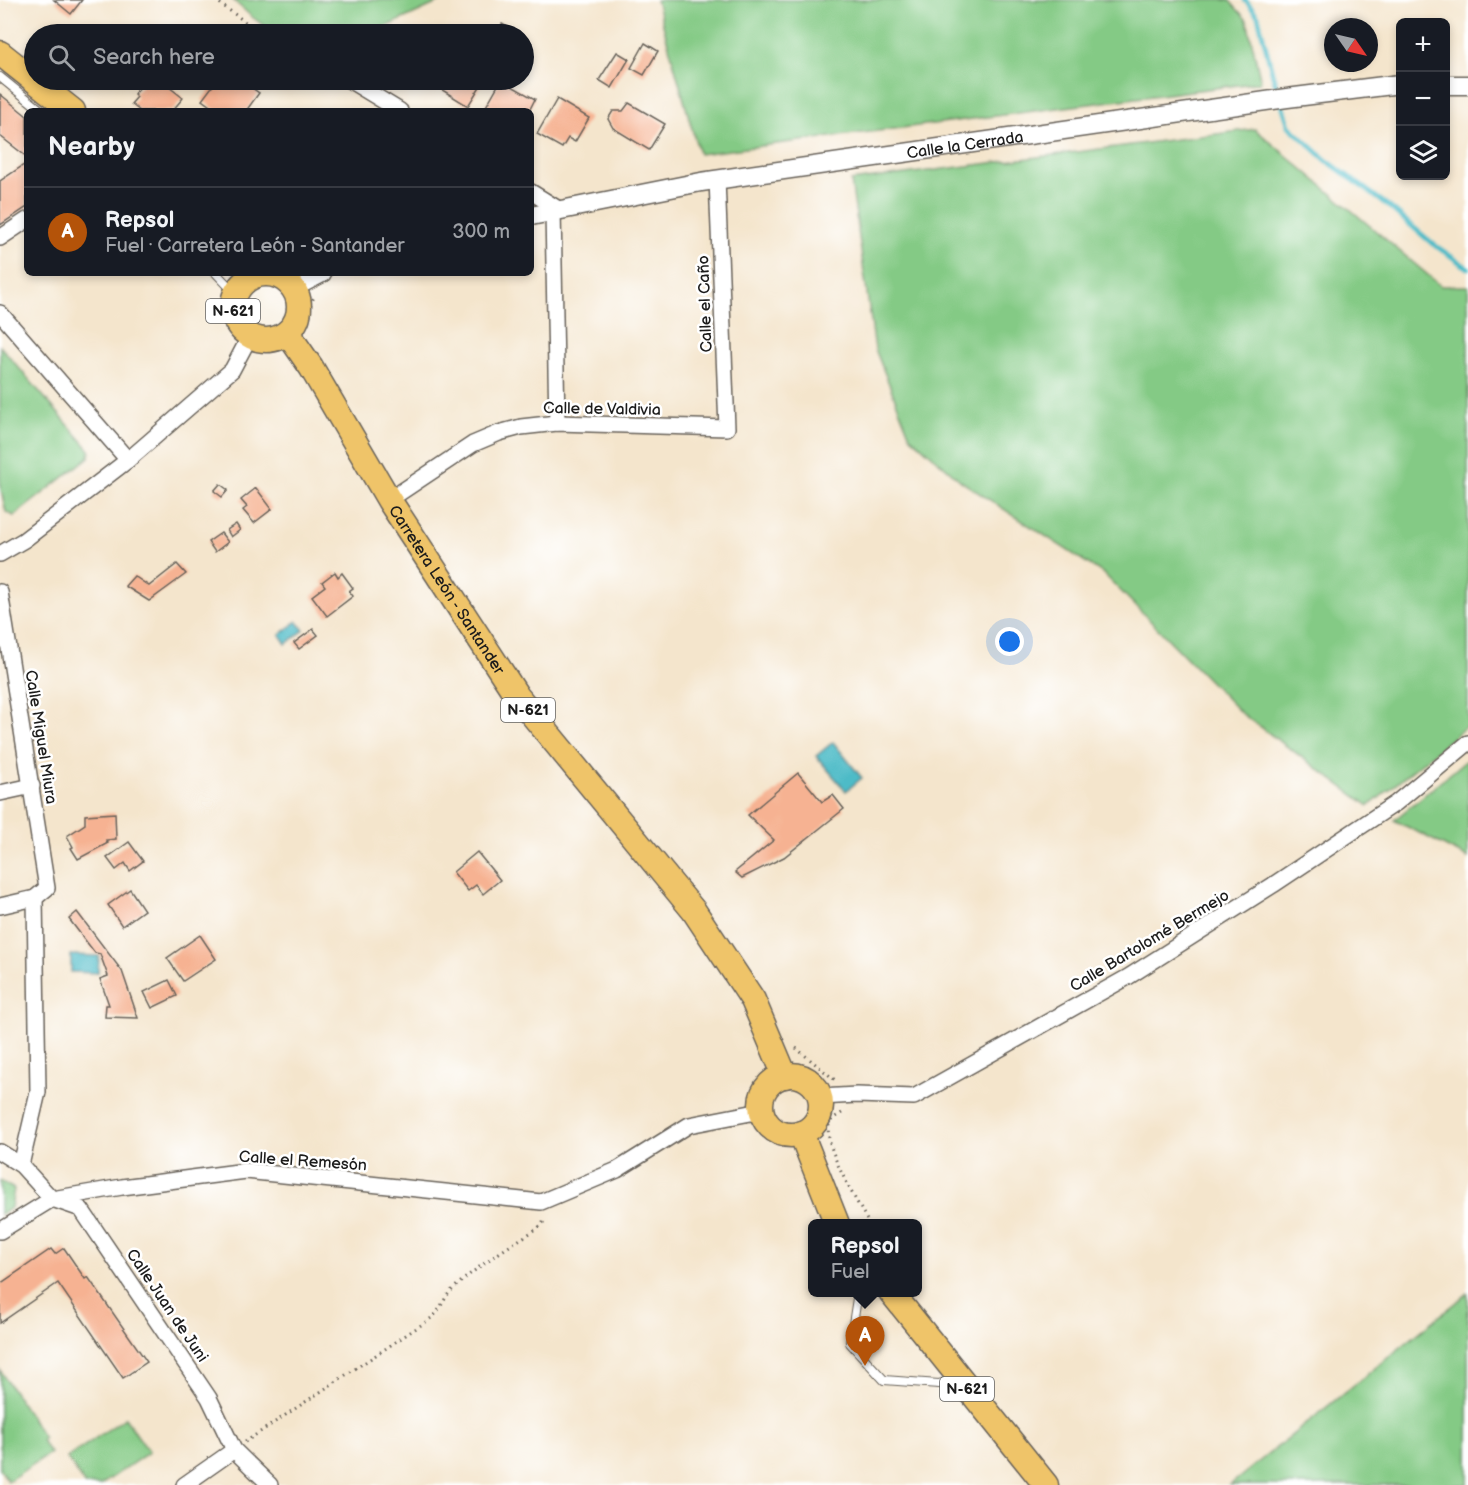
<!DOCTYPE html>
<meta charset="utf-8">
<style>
body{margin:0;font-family:"Balsamiq Sans",sans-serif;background:#242831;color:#f1f3f6}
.controls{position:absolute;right:18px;top:18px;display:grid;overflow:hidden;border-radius:9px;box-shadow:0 3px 9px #0003}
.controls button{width:54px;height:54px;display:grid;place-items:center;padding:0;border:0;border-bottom:2px solid #363941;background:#171b24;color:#f1f3f6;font:30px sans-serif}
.compass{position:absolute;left:1324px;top:18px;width:54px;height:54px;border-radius:50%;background:#171b24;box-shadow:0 3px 9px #0003;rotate:124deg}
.you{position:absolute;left:1010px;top:642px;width:21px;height:21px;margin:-15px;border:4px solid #fff;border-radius:50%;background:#1a73e8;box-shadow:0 0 0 9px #1a73e833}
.badge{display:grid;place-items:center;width:39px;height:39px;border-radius:50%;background:#b45309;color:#fff;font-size:20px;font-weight:700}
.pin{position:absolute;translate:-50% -50px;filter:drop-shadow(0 2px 3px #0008)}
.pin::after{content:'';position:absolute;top:32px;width:21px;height:18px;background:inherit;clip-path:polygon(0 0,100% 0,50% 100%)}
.popup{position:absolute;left:808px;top:1219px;width:114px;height:78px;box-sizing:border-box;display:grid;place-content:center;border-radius:9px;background:#171b24;filter:drop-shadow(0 2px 4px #0005);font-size:20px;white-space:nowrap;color:#9ea1a6}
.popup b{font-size:22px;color:#f1f3f6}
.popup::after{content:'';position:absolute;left:50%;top:100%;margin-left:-12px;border:12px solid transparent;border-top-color:#171b24}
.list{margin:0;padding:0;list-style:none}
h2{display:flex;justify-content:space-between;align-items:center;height:78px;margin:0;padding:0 24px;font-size:26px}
h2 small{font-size:20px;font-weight:400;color:#9ea1a6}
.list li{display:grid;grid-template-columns:39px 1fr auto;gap:18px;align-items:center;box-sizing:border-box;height:90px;padding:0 24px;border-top:2px solid #363941}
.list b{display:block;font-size:22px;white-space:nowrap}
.list p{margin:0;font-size:20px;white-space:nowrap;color:#9ea1a6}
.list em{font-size:20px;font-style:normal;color:#9ea1a6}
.icon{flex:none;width:33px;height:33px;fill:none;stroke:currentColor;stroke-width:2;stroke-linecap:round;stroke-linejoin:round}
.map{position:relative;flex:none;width:1468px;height:1485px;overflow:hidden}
.search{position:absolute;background:#171b24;box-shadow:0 3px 9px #0003;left:24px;top:24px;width:510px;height:66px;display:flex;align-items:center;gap:15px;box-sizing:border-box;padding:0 21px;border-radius:33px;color:#9ea1a6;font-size:22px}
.panel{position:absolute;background:#171b24;box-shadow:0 3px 9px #0003;left:24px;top:108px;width:510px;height:168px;border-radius:9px}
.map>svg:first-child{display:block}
</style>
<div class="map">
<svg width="1468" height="1485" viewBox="0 0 1468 1485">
<rect width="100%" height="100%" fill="#fff"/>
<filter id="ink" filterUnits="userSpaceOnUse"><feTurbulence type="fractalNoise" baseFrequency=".0167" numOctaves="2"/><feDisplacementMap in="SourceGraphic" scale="12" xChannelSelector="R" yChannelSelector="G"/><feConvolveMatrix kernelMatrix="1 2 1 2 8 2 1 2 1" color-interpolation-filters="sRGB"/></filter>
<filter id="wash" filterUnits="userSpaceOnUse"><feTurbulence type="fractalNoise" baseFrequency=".008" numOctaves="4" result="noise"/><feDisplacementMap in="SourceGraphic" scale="24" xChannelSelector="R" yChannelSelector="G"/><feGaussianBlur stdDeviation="1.35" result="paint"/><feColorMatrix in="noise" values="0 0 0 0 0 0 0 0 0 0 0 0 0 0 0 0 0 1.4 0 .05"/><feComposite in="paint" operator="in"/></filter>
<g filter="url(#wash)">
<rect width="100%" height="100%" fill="#f4e5cc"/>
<g fill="#84ca85" stroke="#507350" stroke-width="1.5">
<path d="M 233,0 L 444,0 L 370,34 L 276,34 L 252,17 Z"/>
<path d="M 656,0 L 1229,0 L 1247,20 L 1261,82 L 699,154 Z"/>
<path d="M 1255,129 L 1441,286 L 1468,286 L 1468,725 L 1369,806 L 1241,713 L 1104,574 L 962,482 L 910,436 L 875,349 L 851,181 Z"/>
<path d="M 0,346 L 90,450 L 89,457 L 14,516 L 6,512 L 0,486 Z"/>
<path d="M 1468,759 L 1468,858 L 1394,820 Z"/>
<path d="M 0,1181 L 14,1189 L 11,1208 L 0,1215 Z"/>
<path d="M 1468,1293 L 1468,1485 L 1230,1485 Z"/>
<path d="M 0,1370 L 44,1438 L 41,1440 L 50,1453 L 8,1481 L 0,1469 Z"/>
<path d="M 125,1418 L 149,1452 L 101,1485 L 85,1485 L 67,1458 Z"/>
</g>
<g fill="#4ebbc7" stroke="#356c72" stroke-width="1.5">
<path d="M 297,621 L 304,630 L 286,644 L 280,635 Z"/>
<path d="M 833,742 L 862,778 L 846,791 L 816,756 Z"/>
<path d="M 71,955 L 99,956 L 98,973 L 71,972 Z"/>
</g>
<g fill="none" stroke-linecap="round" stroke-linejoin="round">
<path stroke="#4ebbc7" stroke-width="5" d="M 1245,0 L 1258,16 L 1273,76 L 1289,126 L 1326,160 L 1387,205 L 1433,244 L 1468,268"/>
</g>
<g id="blocks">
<g fill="#f6b292">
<path d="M 54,0 L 82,0 L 71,14 Z"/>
<path d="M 502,24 L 520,34 L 496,34 Z"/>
<path d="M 645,43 L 658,51 L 644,75 L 631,68 Z"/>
<path d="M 617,52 L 629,59 L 612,88 L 599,80 Z"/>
<path d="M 146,80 L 165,80 L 170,83 L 168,86 L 183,98 L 172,111 L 140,111 L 131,104 L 137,97 L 134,94 Z"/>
<path d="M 217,80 L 241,80 L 259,93 L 246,111 L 217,111 L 202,100 Z"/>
<path d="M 439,80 L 484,80 L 468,106 L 439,88 L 443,81 Z"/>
<path d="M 501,80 L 535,99 L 529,111 L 484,110 Z"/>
<path d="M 0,94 L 27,116 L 27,157 L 0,136 Z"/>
<path d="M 557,99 L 589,118 L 575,142 L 568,138 L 562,148 L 537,134 Z"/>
<path d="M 629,103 L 665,124 L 649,150 L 613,128 L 608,119 L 613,111 L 623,111 Z"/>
<path d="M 27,163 L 27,207 L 0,225 L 0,181 Z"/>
<path d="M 220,484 L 228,490 L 222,497 L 214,491 Z"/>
<path d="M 256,488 L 272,509 L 254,523 L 243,510 L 247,507 L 241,500 Z"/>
<path d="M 236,524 L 240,530 L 231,537 L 227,530 Z"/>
<path d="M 221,533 L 228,542 L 215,552 L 208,542 Z"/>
<path d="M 177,564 L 186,574 L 149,601 L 125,586 L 134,576 L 149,586 Z"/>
<path d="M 335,572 L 338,577 L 342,573 L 353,588 L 349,591 L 353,596 L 327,616 L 312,596 L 325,586 L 322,582 Z"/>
<path d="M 313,629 L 318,635 L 299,649 L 294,643 Z"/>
<path d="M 798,773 L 822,802 L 833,795 L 844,809 L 784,857 L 742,878 L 735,872 L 774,840 L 748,815 Z"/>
<path d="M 115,813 L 116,839 L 106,840 L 108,843 L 78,859 L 71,848 L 73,847 L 67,836 L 85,824 L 85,815 Z"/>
<path d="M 129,842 L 143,861 L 130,871 L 125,863 L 116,870 L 107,858 Z"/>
<path d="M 477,852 L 500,880 L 483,894 L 476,885 L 468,891 L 453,872 Z"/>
<path d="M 130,889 L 144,910 L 122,926 L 108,905 Z"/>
<path d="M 77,912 L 122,971 L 138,1018 L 105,1017 L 106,1005 L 109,1005 L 100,979 L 108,976 L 100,954 L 95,953 L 69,919 Z"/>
<path d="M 200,935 L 216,959 L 183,981 L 167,958 Z"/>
<path d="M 169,980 L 177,996 L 152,1008 L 144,992 Z"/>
<path d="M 64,1248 L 85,1279 L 88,1277 L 147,1362 L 123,1378 L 58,1283 L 0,1323 L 0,1284 L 51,1249 L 55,1254 Z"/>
</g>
</g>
</g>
<g filter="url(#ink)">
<use href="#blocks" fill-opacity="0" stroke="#68625a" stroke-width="1.5"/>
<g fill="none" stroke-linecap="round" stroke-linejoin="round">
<defs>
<g id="service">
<path d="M 0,77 L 42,111"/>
<path d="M 216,273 L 235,293"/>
<path d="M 858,1292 L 850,1343 L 884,1380 L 939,1384 L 955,1379"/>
</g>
<g id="minor">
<path d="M 349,80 L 400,111"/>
<path d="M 531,192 L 560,210"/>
<path d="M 553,211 L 557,423"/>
<path d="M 0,238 L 27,220"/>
<path d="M 0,313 L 128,460"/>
<path d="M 389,500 L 473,444 L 499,433 L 521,427 L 557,423 L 727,428 L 717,179"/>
<path d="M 0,554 L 24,540 L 128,460 L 232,370 L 250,336"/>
<path d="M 0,592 L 47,888 L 35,898 L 0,906"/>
<path d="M 0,793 L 32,786"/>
<path d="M 820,1097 L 857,1095 L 914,1097 L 1128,977 L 1273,885 L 1396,803 L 1468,743"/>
<path d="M 0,1152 L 21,1165 L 52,1199 L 81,1209 L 209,1398 L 234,1450 L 270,1485"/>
<path d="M 21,1165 L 38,1092 L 35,898"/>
<path d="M 0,1231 L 52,1199 L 122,1187 L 246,1171 L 541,1202 L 617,1170 L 689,1125 L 761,1111"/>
<path d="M 184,1485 L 234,1450"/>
</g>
<g id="tertiary">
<path d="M 1446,85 L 1468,85"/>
<path id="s1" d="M 531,216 L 701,182 L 1287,98 L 1400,84"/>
<path d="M 293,288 L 322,273"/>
</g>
<g id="trunk">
<path d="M 0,53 L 73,111"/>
<circle cx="266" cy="307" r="33"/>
<path id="s2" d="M 290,330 L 293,341 L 311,367 L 389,500 L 517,696 L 694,911 L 753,1000 L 785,1076"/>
<circle cx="791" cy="1105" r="30"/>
<path d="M 801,1133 L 837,1224"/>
<path d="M 891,1292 L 1046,1485"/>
</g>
</defs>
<use href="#service" stroke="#68625a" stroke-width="10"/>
<use href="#minor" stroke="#68625a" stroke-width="18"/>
<use href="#tertiary" stroke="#68625a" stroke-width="21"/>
<use href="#trunk" stroke="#68625a" stroke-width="27"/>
<g stroke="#68625a" stroke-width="3" stroke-dasharray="1.5 4.5" stroke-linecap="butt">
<path d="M 215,0 L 262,34"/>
<path d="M 308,323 L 311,303 L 314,297"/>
<path d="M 796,1048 L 835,1080"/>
<path d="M 842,1113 C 837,1116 831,1118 829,1125 C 823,1148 858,1202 869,1224"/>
<path d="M 245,1442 L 433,1317 C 442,1307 445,1296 452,1290 C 478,1265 508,1247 538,1228 L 543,1223 L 544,1218"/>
</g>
<use href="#service" stroke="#fff" stroke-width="8"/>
<use href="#minor" stroke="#fff" stroke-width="15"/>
<use href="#tertiary" stroke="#fff" stroke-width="18"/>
<use href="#trunk" stroke="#efc469" stroke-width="24"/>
</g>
</g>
<g text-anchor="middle" stroke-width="5" stroke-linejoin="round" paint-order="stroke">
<g fill="#fff" stroke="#606060" stroke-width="1.5">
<rect x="206" y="299" width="54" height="24" rx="4.5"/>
<rect x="501" y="698" width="54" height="24" rx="4.5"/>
<rect x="940" y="1377" width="54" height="24" rx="4.5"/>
</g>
<g font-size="15" font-weight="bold" fill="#1c1c1c">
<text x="233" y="316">N-621</text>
<text x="528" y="715">N-621</text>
<text x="967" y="1394">N-621</text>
</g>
<g font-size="16" fill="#1c1c1c" stroke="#fff">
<text dy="6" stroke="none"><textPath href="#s1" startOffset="440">Calle la Cerrada</textPath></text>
<text transform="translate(704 304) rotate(-92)" y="6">Calle el Caño</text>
<text transform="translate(602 408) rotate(1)" y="6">Calle de Valdivia</text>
<text dy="6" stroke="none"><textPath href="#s2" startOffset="304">Carretera León - Santander</textPath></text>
<text transform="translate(42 737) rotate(81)" y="6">Calle Miguel Miura</text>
<text transform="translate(1149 940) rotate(-31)" y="6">Calle Bartolomé Bermejo</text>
<text transform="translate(303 1160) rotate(4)" y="6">Calle el Remesón</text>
<text transform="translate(168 1305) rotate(56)" y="6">Calle Juan de Juni</text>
</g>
</g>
</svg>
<div class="controls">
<button>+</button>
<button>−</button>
<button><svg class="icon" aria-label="layers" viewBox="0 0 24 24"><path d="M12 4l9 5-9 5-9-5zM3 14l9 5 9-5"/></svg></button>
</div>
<svg class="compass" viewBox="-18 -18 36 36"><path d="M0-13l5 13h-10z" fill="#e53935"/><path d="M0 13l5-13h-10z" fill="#9ea1a6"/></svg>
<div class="you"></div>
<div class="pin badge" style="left:865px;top:1366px">A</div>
<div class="popup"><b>Repsol</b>Fuel</div>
<div class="search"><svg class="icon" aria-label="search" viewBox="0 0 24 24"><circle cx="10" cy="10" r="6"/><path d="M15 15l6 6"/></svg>Search here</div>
<section class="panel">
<h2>Nearby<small></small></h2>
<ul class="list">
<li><span class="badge">A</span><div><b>Repsol</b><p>Fuel · Carretera León - Santander</p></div><em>300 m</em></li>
</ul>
</section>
</div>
